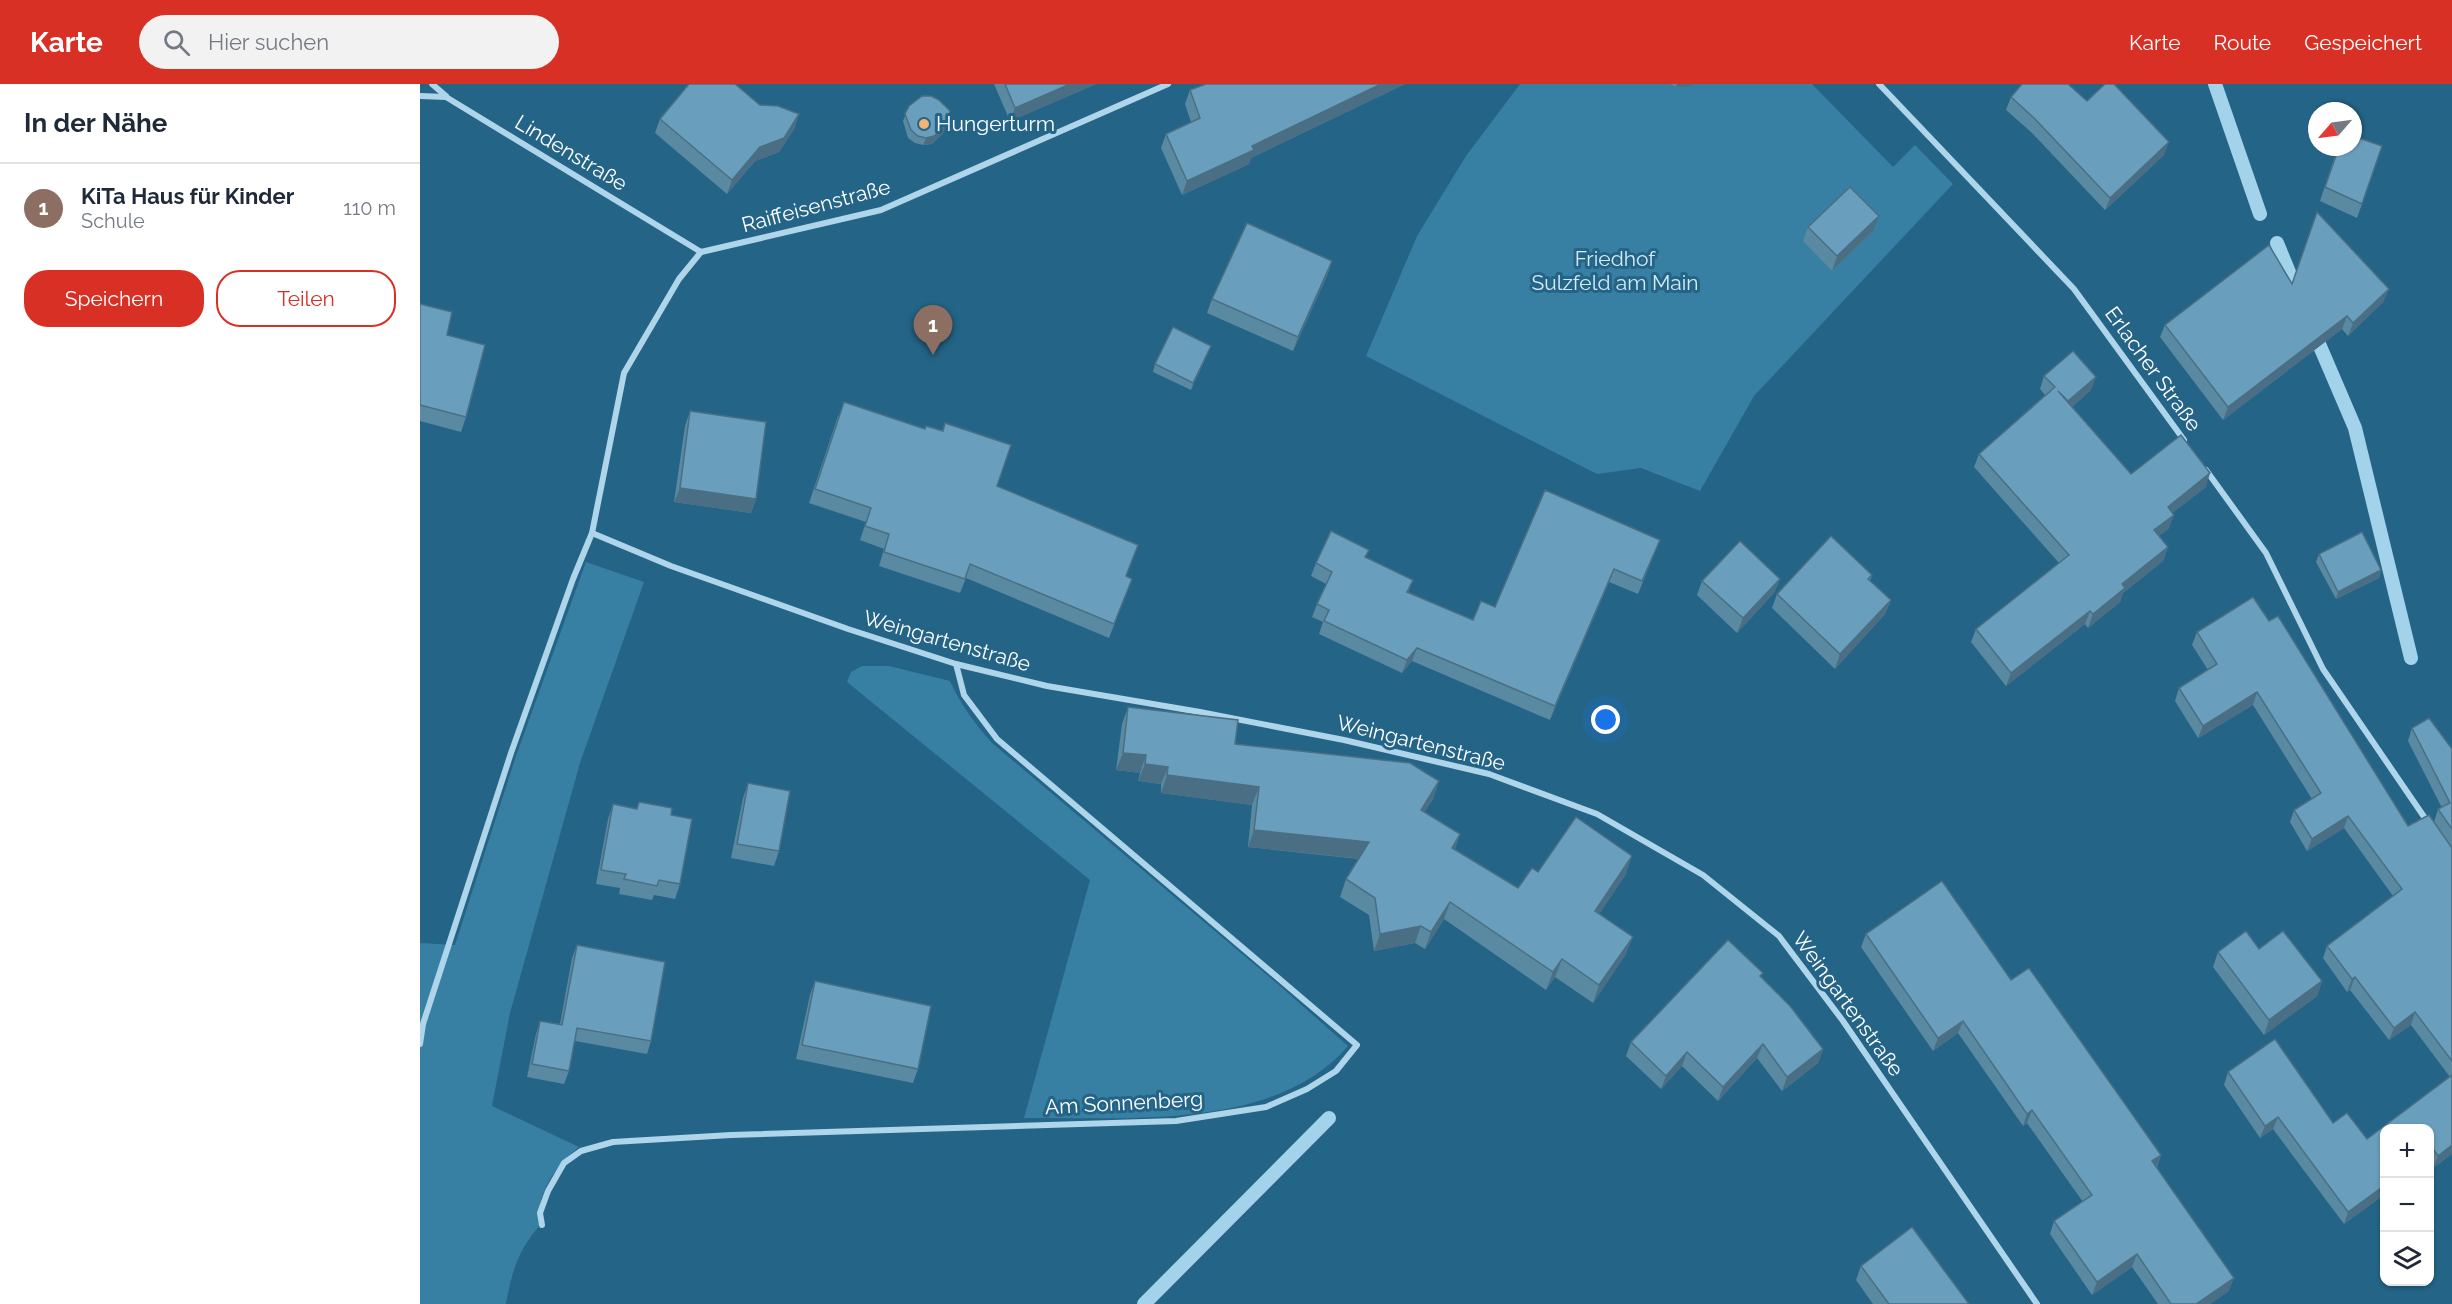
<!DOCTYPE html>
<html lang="de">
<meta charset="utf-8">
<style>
body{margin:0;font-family:Raleway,sans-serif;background:#f2f2f3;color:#1f2937}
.controls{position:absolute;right:18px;bottom:18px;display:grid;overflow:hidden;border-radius:12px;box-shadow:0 2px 4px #0004}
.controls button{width:54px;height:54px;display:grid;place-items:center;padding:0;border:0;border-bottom:2px solid #e0e1e3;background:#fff;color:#1f2937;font:30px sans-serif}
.compass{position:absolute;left:1888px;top:18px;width:54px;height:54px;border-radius:50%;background:#fff;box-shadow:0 2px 4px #0004;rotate:242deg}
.you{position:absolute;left:1186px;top:636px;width:21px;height:21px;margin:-15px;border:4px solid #fff;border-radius:50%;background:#1a73e8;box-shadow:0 0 0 9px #1a73e833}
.badge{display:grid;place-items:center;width:39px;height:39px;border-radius:50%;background:#d93025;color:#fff;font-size:20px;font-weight:700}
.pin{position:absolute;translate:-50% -50px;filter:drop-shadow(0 2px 3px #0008)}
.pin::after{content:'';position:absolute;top:32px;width:21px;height:18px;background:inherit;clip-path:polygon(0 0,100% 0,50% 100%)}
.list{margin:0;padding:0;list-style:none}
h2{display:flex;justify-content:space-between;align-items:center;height:78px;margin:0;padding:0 24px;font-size:26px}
h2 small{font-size:20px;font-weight:400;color:#747a83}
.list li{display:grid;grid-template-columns:39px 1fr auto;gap:18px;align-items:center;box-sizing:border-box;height:90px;padding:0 24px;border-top:2px solid #e0e1e3}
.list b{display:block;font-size:22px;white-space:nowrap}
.list p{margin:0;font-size:20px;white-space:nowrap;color:#747a83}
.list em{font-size:20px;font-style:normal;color:#747a83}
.actions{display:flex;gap:12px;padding:18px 24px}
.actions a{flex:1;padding:14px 0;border:2px solid #d93025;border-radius:24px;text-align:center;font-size:21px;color:#d93025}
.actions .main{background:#d93025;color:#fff}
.icon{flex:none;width:33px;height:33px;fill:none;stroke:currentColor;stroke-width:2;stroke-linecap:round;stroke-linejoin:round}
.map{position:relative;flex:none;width:2032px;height:1220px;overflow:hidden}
header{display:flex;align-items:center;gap:36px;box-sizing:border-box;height:84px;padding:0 30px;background:#d93025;color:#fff}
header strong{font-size:28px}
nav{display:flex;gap:33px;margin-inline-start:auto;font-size:21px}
.search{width:420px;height:54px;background:#f2f2f3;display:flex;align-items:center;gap:15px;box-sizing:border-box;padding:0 21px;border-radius:33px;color:#747a83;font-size:22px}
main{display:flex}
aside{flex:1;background:#fff}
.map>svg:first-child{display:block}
</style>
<header>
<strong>Karte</strong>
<div class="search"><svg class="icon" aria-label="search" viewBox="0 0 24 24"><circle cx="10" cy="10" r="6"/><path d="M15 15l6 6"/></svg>Hier suchen</div>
<nav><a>Karte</a><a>Route</a><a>Gespeichert</a></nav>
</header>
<main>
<aside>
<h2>In der Nähe<small></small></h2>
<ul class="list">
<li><span class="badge" style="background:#8d6e63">1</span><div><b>KiTa Haus für Kinder</b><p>Schule</p></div><em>110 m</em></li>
</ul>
<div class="actions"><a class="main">Speichern</a><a>Teilen</a></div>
</aside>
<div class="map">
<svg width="2032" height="1220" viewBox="0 0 2032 1220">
<rect width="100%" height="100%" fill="#246487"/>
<g fill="#387fa4">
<path d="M 1100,0 L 1392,0 L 1473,83 L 1495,61 L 1533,100 L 1334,312 L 1280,407 L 1221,384 L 1177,390 L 946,272 L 997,152 L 1046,72 Z"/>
<path d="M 166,478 L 224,498 L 160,679 L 90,929 L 72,1022 L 159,1063 C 137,1080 114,1111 121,1140 C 98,1166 92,1187 86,1220 L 0,1220 L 0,859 L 35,861 L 96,672 Z"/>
<path d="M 442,582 L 469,582 L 530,597 C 541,621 555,640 572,659 L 860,902 L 928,962 C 855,1047 707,1033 604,1034 L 670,796 L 427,598 L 431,588 Z"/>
</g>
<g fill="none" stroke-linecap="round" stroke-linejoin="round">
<g stroke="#a3d3ea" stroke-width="14">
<path d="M 1795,0 L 1840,130"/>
<path d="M 1857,159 L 1880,215"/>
<path d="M 1893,246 L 1935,344 L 1991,574"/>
<path d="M 724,1220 L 909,1034"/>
</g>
<g stroke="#aed5e9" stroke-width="6">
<path d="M 12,0 L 26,12"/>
<path d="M 1459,0 L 1654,205 L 1764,356"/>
<path d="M 0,12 L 26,13 L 281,168"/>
<path d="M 281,168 L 461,126 L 748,0"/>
<path d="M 1786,386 L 1846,469 L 1903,585 L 2009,740"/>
<path d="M 172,449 L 251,482 L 428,545 L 536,580 L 627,602 L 780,628 L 924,656 L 1069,690 L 1177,730 L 1283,791 L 1359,852 L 1423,937 L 1617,1220"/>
<path d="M 0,960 L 3,940 L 91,669 L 153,495 L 172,449 L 204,289 L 259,195 L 281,168"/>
<path d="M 122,1141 L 120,1129 L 128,1107 L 144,1079 L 161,1067 L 193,1058 L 311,1051 L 756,1037 L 846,1023 L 887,1005 L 916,987 L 937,961 L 577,655 L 544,611 L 536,580"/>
</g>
</g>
<g fill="#5a89a2">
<path d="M 574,0 L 676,0 L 590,37 Z"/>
<path d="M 786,0 L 985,0 L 831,74 L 829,80 L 762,111 L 741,64 L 746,50 L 771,38 L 765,20 L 770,6 Z"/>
<path d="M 1250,0 L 1274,0 L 1267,3 L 1256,3 Z"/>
<path d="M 1591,13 L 1667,17 L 1744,71 L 1685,126 L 1611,48 L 1586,26 Z"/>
<path d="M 340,21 L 379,30 L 374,45 L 359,68 L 335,77 L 307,110 L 235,49 L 240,35 Z"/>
<path d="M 489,22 L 526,42 L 523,49 L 512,60 L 503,61 L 495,59 L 488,54 L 483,37 Z"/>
<path d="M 1918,63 L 1942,120 L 1937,134 L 1900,117 Z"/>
<path d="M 1388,143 L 1453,147 L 1412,187 L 1383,157 Z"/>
<path d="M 912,177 L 907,192 L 873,267 L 787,229 L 792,215 Z"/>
<path d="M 1872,200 L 1964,217 L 1928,252 L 1922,245 L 1803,336 L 1740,253 L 1745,241 Z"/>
<path d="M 0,220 L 27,251 L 46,333 L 41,348 L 0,337 Z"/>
<path d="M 788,269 L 771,306 L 733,288 L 735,280 Z"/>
<path d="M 1624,292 L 1671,306 L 1652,323 L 1711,390 L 1786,403 L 1752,429 L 1749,444 L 1739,452 L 1748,463 L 1743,477 L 1703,509 L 1700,518 L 1668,544 L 1665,540 L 1586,602 L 1551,558 L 1556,545 L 1639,479 L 1554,383 L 1559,370 L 1625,311 L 1620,305 Z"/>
<path d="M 270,327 L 336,415 L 331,429 L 254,418 L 265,342 Z"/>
<path d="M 418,332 L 505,345 L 522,347 L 525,339 L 577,402 L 706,493 L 712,495 L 689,554 L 546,494 L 540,509 L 459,482 L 464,465 L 440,456 L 446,438 L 389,419 Z"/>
<path d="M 1240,456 L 1218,510 L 1189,498 L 1130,636 L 992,577 L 982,589 L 899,550 L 903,538 L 892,533 L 897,520 L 906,500 L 891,492 L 896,479 L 946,474 L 993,496 L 988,509 L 1053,536 L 1075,523 Z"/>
<path d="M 1899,470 L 1961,486 L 1959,494 L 1916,515 L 1896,478 Z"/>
<path d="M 1452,491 L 1450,497 L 1471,516 L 1465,530 L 1415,585 L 1352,524 L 1357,510 Z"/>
<path d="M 1360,495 L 1354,509 L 1317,549 L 1277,511 L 1282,497 Z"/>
<path d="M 1849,537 L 1988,742 L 2014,738 L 2018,725 L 2022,724 L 1988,657 L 1992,644 L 2032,665 L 2032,1070 L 2013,1084 L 2010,1079 L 2010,1044 L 1965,1044 L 1965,1110 L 1924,1140 L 1853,1045 L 1840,1054 L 1804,1001 L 1808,988 L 1947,1055 L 2030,993 L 1991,941 L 1969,956 L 1930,906 L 1927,908 L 1903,874 L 1907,862 L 1973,812 L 1924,744 L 1887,767 L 1870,738 L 1874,726 L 1892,715 L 1833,621 L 1778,654 L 1755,617 L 1759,604 L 1788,586 L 1772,561 L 1777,548 Z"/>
<path d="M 708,623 L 815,660 L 1019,697 L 1013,715 L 1004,728 L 1040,750 L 1035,765 L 1098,804 L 1118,788 L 1206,790 L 1179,830 L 1206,870 L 1173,919 L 1135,893 L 1126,906 L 1024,835 L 1005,865 L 995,859 L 954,867 L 949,831 L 920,813 L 926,795 L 939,775 L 828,763 L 832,721 L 741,709 L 741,700 L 718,697 L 720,689 L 696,686 L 702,640 Z"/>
<path d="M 328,699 L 359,767 L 354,782 L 311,774 L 323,714 Z"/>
<path d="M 219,718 L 251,731 L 260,800 L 255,815 L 234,811 L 232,816 L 199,810 L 200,804 L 176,800 L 188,735 L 193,720 L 216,725 Z"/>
<path d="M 1446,850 L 1591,896 L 1741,1071 L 1737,1083 L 1809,1207 L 1790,1220 L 1738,1220 L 1712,1183 L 1672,1211 L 1630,1150 L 1634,1137 L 1663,1118 L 1607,1039 L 1603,1042 L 1538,949 L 1513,967 L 1441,863 Z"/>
<path d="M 157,861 L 231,957 L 227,970 L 155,957 L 149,987 L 144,1000 L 107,993 L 116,950 L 120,937 L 140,940 L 152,874 Z"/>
<path d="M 1839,865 L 1902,897 L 1897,912 L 1844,951 L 1793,883 L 1798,868 Z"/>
<path d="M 1341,894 L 1403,965 L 1398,979 L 1362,1007 L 1337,974 L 1298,1017 L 1262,982 L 1241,1005 L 1206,972 L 1211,958 Z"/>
<path d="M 395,897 L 498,985 L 493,999 L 376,975 L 390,911 Z"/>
<path d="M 1441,1182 L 1549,1220 L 1453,1220 L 1436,1196 Z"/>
</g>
<g fill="#4a6f84">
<path d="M 650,0 L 676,0 L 590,37 L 595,24 Z"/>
<path d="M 961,0 L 985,0 L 831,74 L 829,80 L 762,111 L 767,97 L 832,62 Z"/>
<path d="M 1257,0 L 1274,0 L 1267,3 L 1256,3 Z"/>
<path d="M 379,30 L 374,45 L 359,68 L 335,77 L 307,110 L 312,96 L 340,63 Z"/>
<path d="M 526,42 L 523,49 L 512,60 L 503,61 L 506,54 Z"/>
<path d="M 1749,58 L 1744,71 L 1685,126 L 1690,114 Z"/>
<path d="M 1459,132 L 1453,147 L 1412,187 L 1417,172 Z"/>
<path d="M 912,177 L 907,192 L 873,267 L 878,253 Z"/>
<path d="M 1969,205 L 1964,217 L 1928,252 L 1933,239 Z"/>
<path d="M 1927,232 L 1922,245 L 1803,336 L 1808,323 Z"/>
<path d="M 791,262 L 788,269 L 771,306 L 773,299 Z"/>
<path d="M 1676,293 L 1671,306 L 1643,331 L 1648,317 Z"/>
<path d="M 1790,389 L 1786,403 L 1743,436 L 1748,423 Z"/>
<path d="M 260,404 L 336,415 L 331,429 L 254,418 Z"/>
<path d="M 1754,431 L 1749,444 L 1729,460 L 1734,446 Z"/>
<path d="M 1748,463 L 1743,477 L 1703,509 L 1700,518 L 1668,544 L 1673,530 L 1702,500 Z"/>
<path d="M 1194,485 L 1189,498 L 1130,636 L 1135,622 Z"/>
<path d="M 1961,486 L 1959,494 L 1916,515 L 1918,508 Z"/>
<path d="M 1360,495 L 1354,509 L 1317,549 L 1323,534 Z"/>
<path d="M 1471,516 L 1465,530 L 1415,585 L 1420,570 Z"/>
<path d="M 1670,527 L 1665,540 L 1586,602 L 1591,589 Z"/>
<path d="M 997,564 L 992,577 L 982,589 L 987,576 Z"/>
<path d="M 1837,608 L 1833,621 L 1778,654 L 1783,642 Z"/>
<path d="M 703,669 L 726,671 L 720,689 L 696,686 Z"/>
<path d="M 725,680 L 748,683 L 741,700 L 718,697 Z"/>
<path d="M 747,691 L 839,703 L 832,721 L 741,709 Z"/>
<path d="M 1019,697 L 1013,715 L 995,744 L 1001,726 Z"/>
<path d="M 1928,732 L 1924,744 L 1887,767 L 1892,755 Z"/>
<path d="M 834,746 L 949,758 L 943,775 L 828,763 Z"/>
<path d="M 1040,750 L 1034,768 L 1032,764 Z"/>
<path d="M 1212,772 L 1206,790 L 1169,845 L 1175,827 Z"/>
<path d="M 1030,818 L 1024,835 L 1005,865 L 1011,848 Z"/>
<path d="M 1001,842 L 995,859 L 954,867 L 960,850 Z"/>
<path d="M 1213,853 L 1206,870 L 1173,919 L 1179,901 Z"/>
<path d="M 1142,875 L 1135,893 L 1126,906 L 1133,888 Z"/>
<path d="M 1935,893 L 1930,906 L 1927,908 L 1932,895 Z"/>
<path d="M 1902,897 L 1897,912 L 1844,951 L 1849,936 Z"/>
<path d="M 1995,928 L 1991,941 L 1969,956 L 1974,944 Z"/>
<path d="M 1543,937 L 1538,949 L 1513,967 L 1518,954 Z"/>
<path d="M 1343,960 L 1337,974 L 1298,1017 L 1303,1003 Z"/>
<path d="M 1403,965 L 1398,979 L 1362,1007 L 1367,993 Z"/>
<path d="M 1267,968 L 1262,982 L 1241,1005 L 1246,992 Z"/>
<path d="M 1612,1026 L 1607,1039 L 1603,1042 L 1607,1030 Z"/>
<path d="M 1858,1033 L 1853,1045 L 1840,1054 L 1845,1042 Z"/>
<path d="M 2032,1061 L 2032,1070 L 2013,1084 L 2018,1072 Z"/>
<path d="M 1741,1071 L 1736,1084 L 1732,1077 Z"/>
<path d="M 1965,1101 L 1965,1110 L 1924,1140 L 1928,1128 Z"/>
<path d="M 1717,1170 L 1712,1183 L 1672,1211 L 1677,1198 Z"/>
<path d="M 1814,1194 L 1809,1207 L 1790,1220 L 1776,1220 Z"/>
</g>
<g fill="#699fbc" stroke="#4a6f84" stroke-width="1.5">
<path d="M 269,0 L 315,0 L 340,21 L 358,22 L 379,30 L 364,54 L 340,63 L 312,96 L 240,35 Z"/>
<path d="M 585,0 L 650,0 L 595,24 Z"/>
<path d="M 786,0 L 961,0 L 832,62 L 834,66 L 767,97 L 746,50 L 780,34 L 770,6 Z"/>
<path d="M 1602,0 L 1648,0 L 1667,17 L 1685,0 L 1694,0 L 1749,58 L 1690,114 L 1615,35 L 1591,13 Z"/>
<path d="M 502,12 L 511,12 L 519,16 L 530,27 L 526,42 L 514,52 L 506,54 L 498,52 L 491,46 L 485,30 L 489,22 Z"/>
<path d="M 1933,52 L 1962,62 L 1942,120 L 1905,103 L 1919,63 L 1933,63 Z"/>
<path d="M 1430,103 L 1459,132 L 1417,172 L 1388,143 Z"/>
<path d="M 1897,128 L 1969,205 L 1933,239 L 1927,232 L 1808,323 L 1745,241 L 1849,161 L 1872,200 Z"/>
<path d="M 827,139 L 912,177 L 878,253 L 792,215 Z"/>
<path d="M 0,220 L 32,228 L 27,251 L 65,261 L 46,333 L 0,321 Z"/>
<path d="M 753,243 L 791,262 L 773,299 L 735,280 Z"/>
<path d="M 1653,267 L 1676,293 L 1648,317 L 1638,307 L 1711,390 L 1761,351 L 1790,389 L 1748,423 L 1754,431 L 1734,446 L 1748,463 L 1702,500 L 1705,504 L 1673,530 L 1670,527 L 1591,589 L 1556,545 L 1649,471 L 1559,370 L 1635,303 L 1624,292 Z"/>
<path d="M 424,318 L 505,345 L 506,342 L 523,347 L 525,339 L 591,361 L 577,402 L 718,461 L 706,492 L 712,495 L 694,540 L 550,480 L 545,495 L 464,468 L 469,450 L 445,442 L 451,424 L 395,405 Z"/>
<path d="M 270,327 L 346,338 L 336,415 L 260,404 Z"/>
<path d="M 1125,406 L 1240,456 L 1222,497 L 1194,485 L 1135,622 L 997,564 L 987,576 L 904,537 L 909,526 L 897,520 L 912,488 L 896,479 L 911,447 L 949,466 L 945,473 L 993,496 L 987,508 L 1053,536 L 1061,517 L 1075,523 Z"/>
<path d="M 1942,448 L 1961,486 L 1918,508 L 1899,470 Z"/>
<path d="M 1411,452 L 1452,491 L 1448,495 L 1471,516 L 1420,570 L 1357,510 Z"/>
<path d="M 1320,457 L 1360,495 L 1323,534 L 1282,497 Z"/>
<path d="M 1833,513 L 1849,537 L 1858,532 L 1988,742 L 2009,731 L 2032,764 L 2032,977 L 1995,928 L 1974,944 L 1935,893 L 1932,895 L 1907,862 L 1982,805 L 1928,732 L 1892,755 L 1874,726 L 1901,709 L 1837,608 L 1783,642 L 1759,604 L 1797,580 L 1777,548 Z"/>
<path d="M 708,623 L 818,636 L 815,660 L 990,679 L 1019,697 L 1001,726 L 1040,750 L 1032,764 L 1098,804 L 1112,784 L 1118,788 L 1156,733 L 1212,772 L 1175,827 L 1213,853 L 1179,901 L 1142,875 L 1133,888 L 1030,818 L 1011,848 L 1001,842 L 960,850 L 955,814 L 926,795 L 949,758 L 834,746 L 839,703 L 747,691 L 748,683 L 725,680 L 726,671 L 703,669 Z"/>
<path d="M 2009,634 L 2032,665 L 2032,745 L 2018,725 L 2030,719 L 1992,644 Z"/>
<path d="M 328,699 L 370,707 L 359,767 L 317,760 Z"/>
<path d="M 219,718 L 252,724 L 251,731 L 272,735 L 260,800 L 239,796 L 237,802 L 204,795 L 206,790 L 181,786 L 193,720 L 217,725 Z"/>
<path d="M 1522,797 L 1591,896 L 1609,884 L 1741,1071 L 1732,1077 L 1814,1194 L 1776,1220 L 1751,1220 L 1717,1170 L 1677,1198 L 1634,1137 L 1672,1111 L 1612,1026 L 1607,1030 L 1543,937 L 1518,954 L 1446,850 Z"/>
<path d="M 1826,847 L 1839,865 L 1863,847 L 1902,897 L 1849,936 L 1798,868 Z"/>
<path d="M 1308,856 L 1343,889 L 1340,892 L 1370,922 L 1403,965 L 1367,993 L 1343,960 L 1303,1003 L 1267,968 L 1246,992 L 1211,958 Z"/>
<path d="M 157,861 L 245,878 L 231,957 L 157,944 L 149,987 L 112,980 L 120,937 L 142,941 Z"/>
<path d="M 395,897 L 511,922 L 498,985 L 382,961 Z"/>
<path d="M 1855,955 L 1913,1039 L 1927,1029 L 1947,1055 L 2032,991 L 2032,1061 L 2018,1072 L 2013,1065 L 2010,1067 L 2010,1044 L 1965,1044 L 1965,1101 L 1928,1128 L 1858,1033 L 1845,1042 L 1808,988 Z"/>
<path d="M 1492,1143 L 1549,1220 L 1469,1220 L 1441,1182 Z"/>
</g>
<circle fill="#f4b372" stroke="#246487" stroke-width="2" cx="504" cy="40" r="6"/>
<g text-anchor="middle" stroke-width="6" stroke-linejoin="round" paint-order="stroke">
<g font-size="21" fill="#fff" stroke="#246487" text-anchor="start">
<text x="516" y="47">Hungerturm</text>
</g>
<g font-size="21" fill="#fff" stroke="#246487">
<text transform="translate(151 69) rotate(31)" y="7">Lindenstraße</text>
<text transform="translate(396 122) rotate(-15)" y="7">Raiffeisenstraße</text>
<text transform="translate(1733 285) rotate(54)" y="7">Erlacher Straße</text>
<text transform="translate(527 557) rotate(16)" y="7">Weingartenstraße</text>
<text transform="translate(1001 659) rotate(14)" y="7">Weingartenstraße</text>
<text transform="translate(1428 920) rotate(54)" y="7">Weingartenstraße</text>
<text transform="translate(704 1019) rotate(-3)" y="7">Am Sonnenberg</text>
</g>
<g font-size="21" fill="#d3ebf7" stroke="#246487">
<text x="1195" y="182">Friedhof<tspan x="1195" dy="24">Sulzfeld am Main</tspan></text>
</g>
</g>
</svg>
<div class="controls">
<button>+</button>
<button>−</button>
<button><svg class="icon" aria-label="layers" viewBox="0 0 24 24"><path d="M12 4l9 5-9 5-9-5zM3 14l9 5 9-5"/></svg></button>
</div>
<svg class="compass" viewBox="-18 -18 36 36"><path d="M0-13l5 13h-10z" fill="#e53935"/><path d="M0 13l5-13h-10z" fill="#747a83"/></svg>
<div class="you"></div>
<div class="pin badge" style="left:513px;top:271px;background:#8d6e63">1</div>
</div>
</main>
